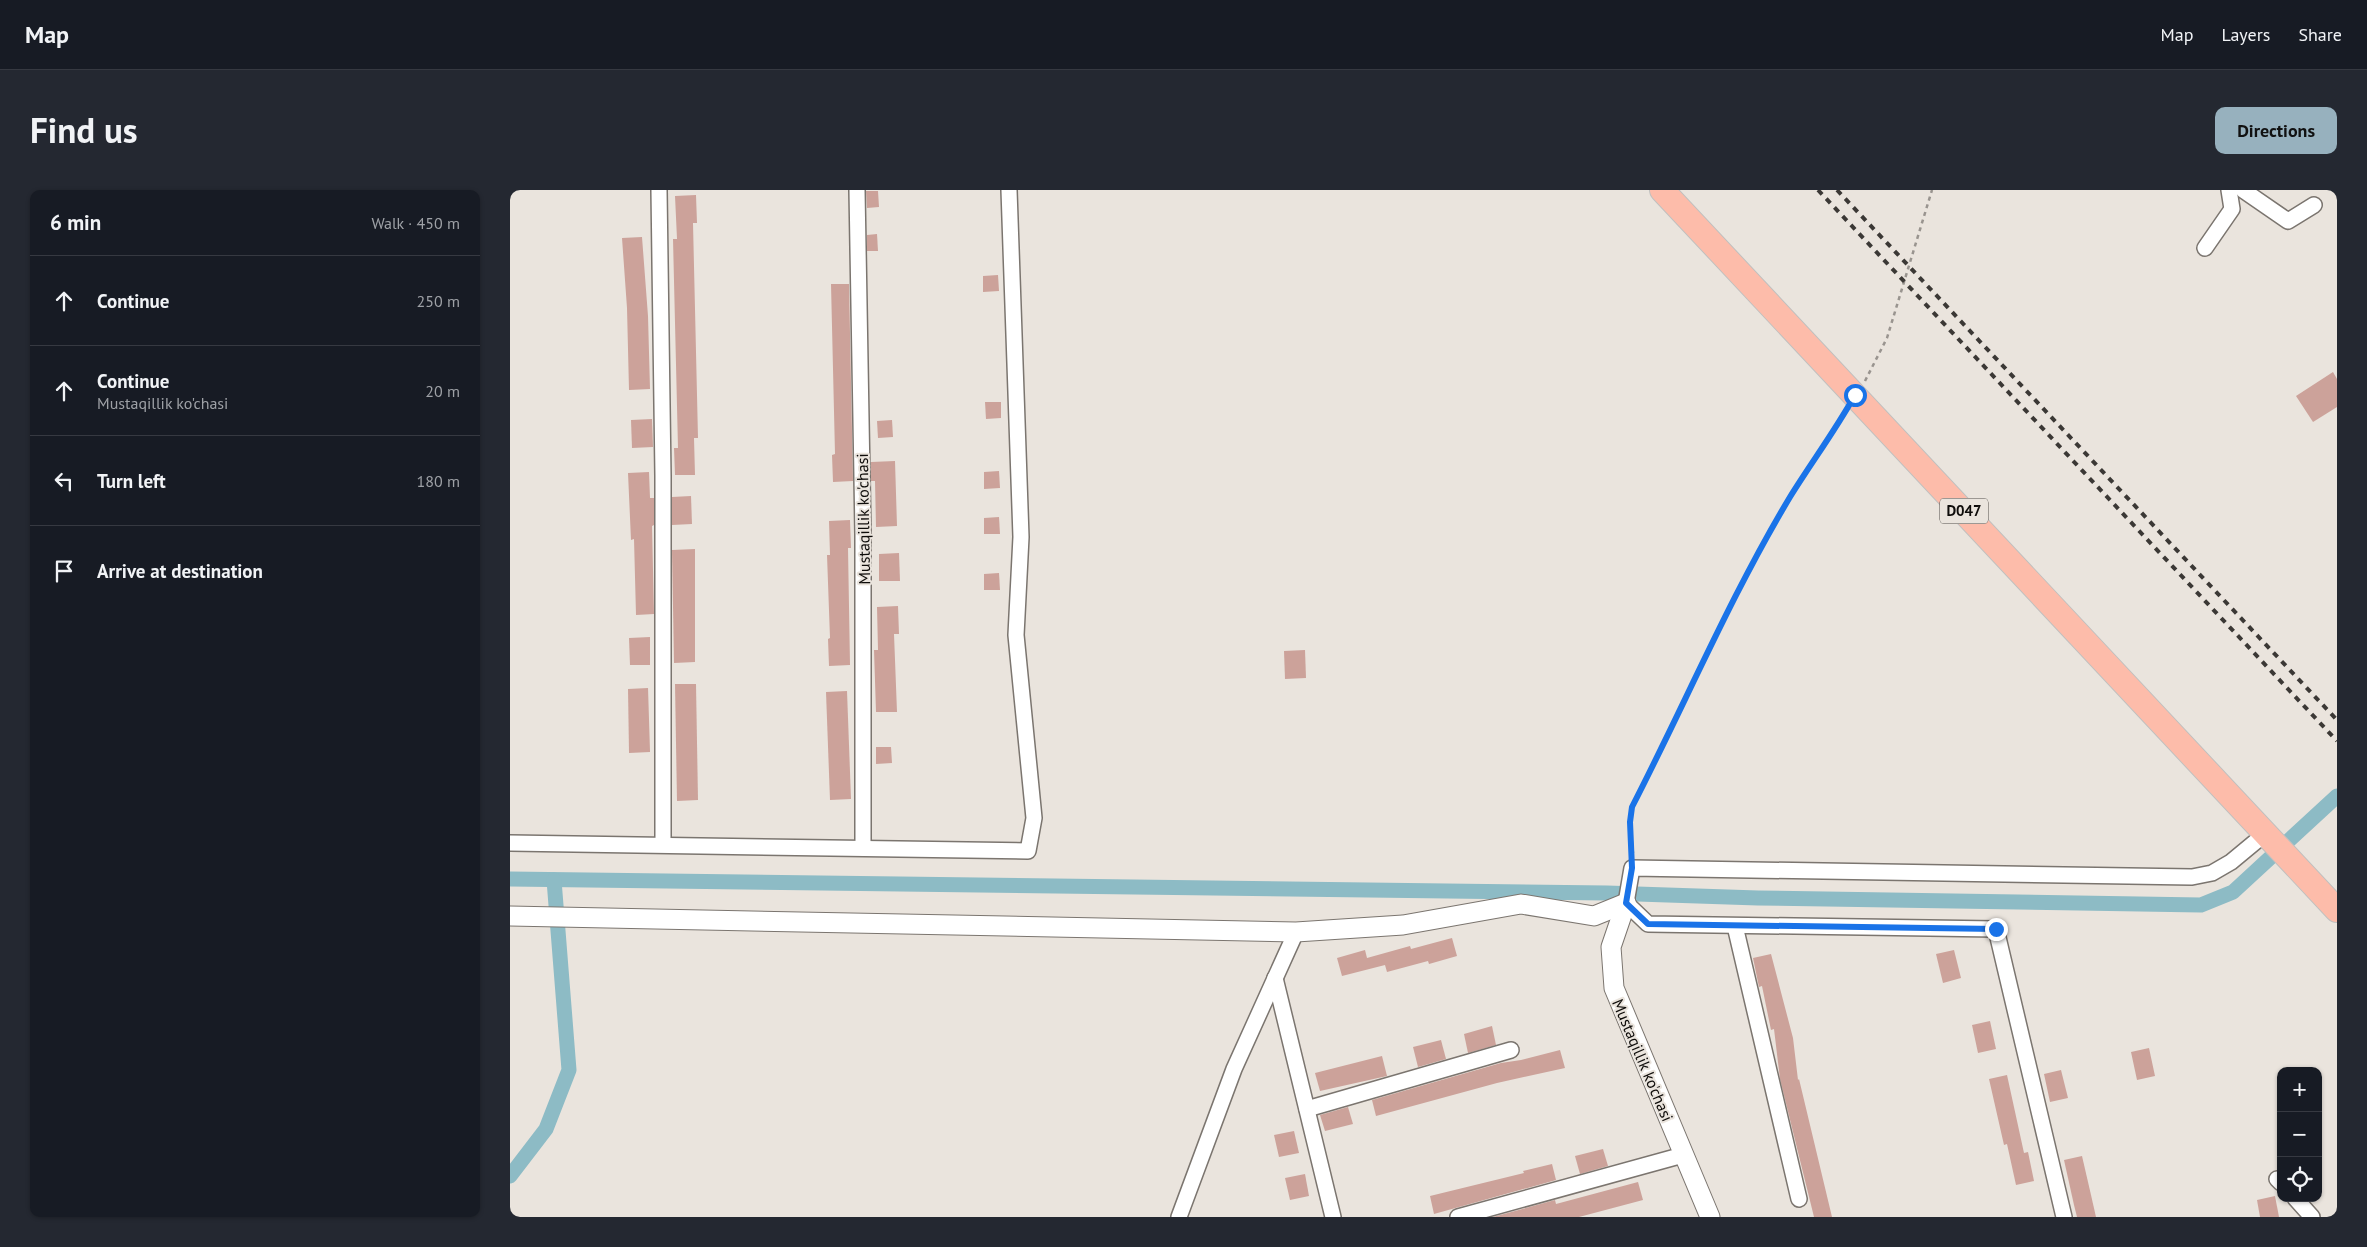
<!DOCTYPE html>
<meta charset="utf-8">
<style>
body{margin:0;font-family:"PT Sans",sans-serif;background:#242831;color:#f1f3f6}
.controls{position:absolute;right:15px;bottom:15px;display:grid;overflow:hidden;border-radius:10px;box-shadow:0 1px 4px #0004}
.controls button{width:45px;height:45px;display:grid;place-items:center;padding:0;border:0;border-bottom:1px solid #363941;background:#171b24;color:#f1f3f6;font:25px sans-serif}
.stop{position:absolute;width:15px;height:15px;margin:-11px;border:4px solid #1a73e8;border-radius:50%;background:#fff}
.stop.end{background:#1a73e8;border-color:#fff;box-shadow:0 1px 5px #0008}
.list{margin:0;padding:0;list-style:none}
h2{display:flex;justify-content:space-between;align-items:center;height:65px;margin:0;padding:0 20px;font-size:21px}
h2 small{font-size:16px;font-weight:400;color:#9ea1a6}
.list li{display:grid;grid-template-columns:32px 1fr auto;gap:15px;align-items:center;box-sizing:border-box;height:90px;padding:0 20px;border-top:1px solid #363941}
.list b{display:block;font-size:19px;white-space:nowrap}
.list p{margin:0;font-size:16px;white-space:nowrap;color:#9ea1a6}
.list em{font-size:16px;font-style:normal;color:#9ea1a6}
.icon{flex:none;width:28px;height:28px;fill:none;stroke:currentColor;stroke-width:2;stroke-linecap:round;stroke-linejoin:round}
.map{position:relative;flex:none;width:1827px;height:1027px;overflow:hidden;border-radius:10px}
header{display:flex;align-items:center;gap:30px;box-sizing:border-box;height:70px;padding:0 25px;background:#171b24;border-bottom:1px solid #363941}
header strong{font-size:24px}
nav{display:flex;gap:28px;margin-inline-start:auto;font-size:18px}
.intro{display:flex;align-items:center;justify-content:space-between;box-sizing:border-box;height:120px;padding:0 30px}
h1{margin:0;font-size:35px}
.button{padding:12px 22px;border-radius:10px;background:#97b1be;color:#111;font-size:18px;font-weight:700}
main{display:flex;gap:30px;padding:0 30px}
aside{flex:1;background:#171b24;border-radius:10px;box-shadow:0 1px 4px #0004}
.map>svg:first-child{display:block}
</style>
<header>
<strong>Map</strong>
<nav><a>Map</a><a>Layers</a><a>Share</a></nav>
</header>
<div class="intro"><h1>Find us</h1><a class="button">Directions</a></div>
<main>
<aside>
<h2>6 min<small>Walk · 450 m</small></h2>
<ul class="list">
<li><svg class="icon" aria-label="ahead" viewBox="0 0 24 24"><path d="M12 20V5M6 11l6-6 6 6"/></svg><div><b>Continue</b></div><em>250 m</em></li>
<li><svg class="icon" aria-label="ahead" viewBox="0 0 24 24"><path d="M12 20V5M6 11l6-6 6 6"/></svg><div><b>Continue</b><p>Mustaqillik ko'chasi</p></div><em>20 m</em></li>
<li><svg class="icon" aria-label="left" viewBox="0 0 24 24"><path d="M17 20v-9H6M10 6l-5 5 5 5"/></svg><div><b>Turn left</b></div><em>180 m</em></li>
<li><svg class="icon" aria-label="arrive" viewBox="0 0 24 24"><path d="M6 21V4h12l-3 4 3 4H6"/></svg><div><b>Arrive at destination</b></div></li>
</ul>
</aside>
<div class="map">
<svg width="1827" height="1027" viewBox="0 0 1827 1027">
<rect width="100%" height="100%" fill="#eae4dd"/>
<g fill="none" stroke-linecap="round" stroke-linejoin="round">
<g stroke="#8dbbc5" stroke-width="15">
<path d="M 0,689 L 1097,703 L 1248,708 L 1691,715 L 1723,702 L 1827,606"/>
<path d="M 0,986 L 36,939 L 59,880 L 44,690"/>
</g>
</g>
<g fill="#cca29a">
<path d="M 356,1 L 368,1 L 369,17 L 357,18 Z"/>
<path d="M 186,5 L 187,33 L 183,33 L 188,248 L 184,248 L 185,285 L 165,285 L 164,258 L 168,258 L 163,49 L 167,49 L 165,6 Z"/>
<path d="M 367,44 L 368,61 L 357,61 L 357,45 Z"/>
<path d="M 132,47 L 138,126 L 140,199 L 119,200 L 117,118 L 112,48 Z"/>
<path d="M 488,85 L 489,101 L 473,102 L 473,86 Z"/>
<path d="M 321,94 L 339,94 L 343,291 L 323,292 L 322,265 L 325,264 Z"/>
<path d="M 1823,182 L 1827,189 L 1827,217 L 1803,232 L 1786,206 Z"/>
<path d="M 475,212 L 491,212 L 491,228 L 476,229 Z"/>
<path d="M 142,229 L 143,257 L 122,258 L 121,230 Z"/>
<path d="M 382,230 L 383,247 L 368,248 L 367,231 Z"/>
<path d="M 385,271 L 387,336 L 366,337 L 365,291 L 361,291 L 361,272 Z"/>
<path d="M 489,281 L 490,298 L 474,299 L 474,282 Z"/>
<path d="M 139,282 L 140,308 L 144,308 L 144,335 L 142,336 L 144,424 L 126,425 L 124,349 L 121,350 L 118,283 Z"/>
<path d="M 181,306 L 182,334 L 162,335 L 162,307 Z"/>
<path d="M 489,327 L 490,344 L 474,344 L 474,328 Z"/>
<path d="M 340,330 L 341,358 L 338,358 L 340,475 L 319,476 L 318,449 L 320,448 L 317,365 L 320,365 L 319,331 Z"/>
<path d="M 185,359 L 185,472 L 164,473 L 162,360 Z"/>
<path d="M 389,363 L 390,391 L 369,391 L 369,364 Z"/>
<path d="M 489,383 L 490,400 L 474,400 L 474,384 Z"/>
<path d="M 388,416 L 389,444 L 384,444 L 387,522 L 366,522 L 364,460 L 368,460 L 367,417 Z"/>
<path d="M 140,447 L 140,475 L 120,475 L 119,448 Z"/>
<path d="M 795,460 L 796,488 L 775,489 L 774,461 Z"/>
<path d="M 165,494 L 186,494 L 188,610 L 167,611 Z"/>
<path d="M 138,498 L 140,562 L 119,563 L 118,499 Z"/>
<path d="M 337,501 L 341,609 L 320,610 L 316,502 Z"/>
<path d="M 366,557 L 381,557 L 382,573 L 366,574 Z"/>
<path d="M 942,748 L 947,766 L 919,774 L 918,771 L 877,782 L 875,775 L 832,786 L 827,768 L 855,760 L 857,768 L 900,756 L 901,759 Z"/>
<path d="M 1444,760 L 1451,788 L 1433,793 L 1426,764 Z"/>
<path d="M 1261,764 L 1283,848 L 1288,890 L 1289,889 L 1322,1027 L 1304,1027 L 1270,889 L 1264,839 L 1261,840 L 1252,796 L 1249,797 L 1243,768 Z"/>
<path d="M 1480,831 L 1486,859 L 1468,863 L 1462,835 Z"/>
<path d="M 982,836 L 986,855 L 958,863 L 954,844 Z"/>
<path d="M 931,850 L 936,869 L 908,877 L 903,857 Z"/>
<path d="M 1639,858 L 1645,886 L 1627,890 L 1621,862 Z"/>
<path d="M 1050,860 L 1055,878 L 987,893 L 866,926 L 862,910 L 991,873 L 1011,870 Z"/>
<path d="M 872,866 L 877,886 L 810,901 L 805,883 Z"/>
<path d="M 1551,880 L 1558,908 L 1540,912 L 1534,884 Z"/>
<path d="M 1497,885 L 1514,963 L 1518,962 L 1524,991 L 1506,995 L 1497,954 L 1494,955 L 1479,889 Z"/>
<path d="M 838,917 L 843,934 L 815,941 L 810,925 Z"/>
<path d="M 784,941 L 789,963 L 769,967 L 764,945 Z"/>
<path d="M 1093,959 L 1098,976 L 1070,984 L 1065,966 Z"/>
<path d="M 1572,966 L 1581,1005 L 1586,1027 L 1567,1027 L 1564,1015 L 1554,970 Z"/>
<path d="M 1042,974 L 1046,990 L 924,1024 L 920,1006 L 1014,983 L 1013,981 Z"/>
<path d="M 795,984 L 799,1006 L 780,1010 L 775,988 Z"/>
<path d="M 1128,992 L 1133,1010 L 1069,1027 L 983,1027 L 1045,1010 L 1046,1014 Z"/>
<path d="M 1765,1006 L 1769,1027 L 1750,1027 L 1747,1010 Z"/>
</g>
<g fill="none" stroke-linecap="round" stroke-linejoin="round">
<defs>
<g id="minor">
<path d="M 149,0 L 153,286 L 153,654"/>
<path d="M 347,0 L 353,344 L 353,658"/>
<path d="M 1733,0 L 1778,31 L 1804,15"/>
<path d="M 1695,58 L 1722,19 L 1719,0"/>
<path d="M 0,653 L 518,661 L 524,628 L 506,445 L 511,347 L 499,0"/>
<path d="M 1225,736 L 1289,1009"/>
<path d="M 765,788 L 823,1027"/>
<path d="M 797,919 L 1001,860"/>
<path d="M 1767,989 L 1771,993"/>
<path d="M 1785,1008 L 1802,1027"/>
<path d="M 669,1027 L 724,879 L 786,742"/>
<path d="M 948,1027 L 1173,965"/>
<path d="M 1554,1027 L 1486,739 L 1138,734 L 1116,713 L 1122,678 L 1682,687 L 1702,683 L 1721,672 L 1756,643"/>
</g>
<g id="tertiary">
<path d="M 1116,713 L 1101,757 L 1104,798 L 1200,1027"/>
<path d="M 0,726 L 786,742 L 893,735 L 1011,714 L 1084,726 L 1116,713"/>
</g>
<path id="primary" d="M 1152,0 L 1827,720"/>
</defs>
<use href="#minor" stroke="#7b756f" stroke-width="18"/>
<use href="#tertiary" stroke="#7b756f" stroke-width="21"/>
<use href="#primary" stroke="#c0c0bf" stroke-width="26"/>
<g stroke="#99948f" stroke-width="2.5" stroke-dasharray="4 4" stroke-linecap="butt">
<path d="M 1355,191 L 1377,148 L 1422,0"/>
<path d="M 1123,663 L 1120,632 L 1122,617 C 1175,514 1220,406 1280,307 C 1298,278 1319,251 1336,221"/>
</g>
<use href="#minor" stroke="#fff" stroke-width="15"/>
<use href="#tertiary" stroke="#fff" stroke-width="19"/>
<use href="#primary" stroke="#fdbcaa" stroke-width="24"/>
<g stroke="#3b3835" stroke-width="4" stroke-dasharray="6 6" stroke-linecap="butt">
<path d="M 1308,0 L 1827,551"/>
<path d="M 1327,0 L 1827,530"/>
</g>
</g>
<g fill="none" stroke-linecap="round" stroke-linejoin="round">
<path stroke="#1a73e8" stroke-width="6" d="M 1345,205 C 1325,241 1301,273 1280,307 C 1220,407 1175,514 1122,617 L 1120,632 L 1122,678 L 1116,713 L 1138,734 L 1486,739"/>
</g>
<g text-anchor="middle" stroke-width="4" stroke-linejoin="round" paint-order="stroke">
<rect fill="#eae4dd" stroke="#504d49" stroke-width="1" x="1430" y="308.5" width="48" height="25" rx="4"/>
<g font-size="15" font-weight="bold" fill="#0e0c0a">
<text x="1454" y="326">D047</text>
</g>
<g font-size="16" fill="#0e0c0a" stroke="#eae4dd">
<text transform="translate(353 329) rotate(-91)" y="6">Mustaqillik ko'chasi</text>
<text transform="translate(1133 870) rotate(67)" y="6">Mustaqillik ko'chasi</text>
</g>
</g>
</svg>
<div class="controls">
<button>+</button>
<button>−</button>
<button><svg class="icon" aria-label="locate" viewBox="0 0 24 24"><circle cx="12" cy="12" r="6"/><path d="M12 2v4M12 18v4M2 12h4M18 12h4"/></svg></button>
</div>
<div class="stop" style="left:1345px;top:205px"></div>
<div class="stop end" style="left:1486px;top:739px"></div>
</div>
</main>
